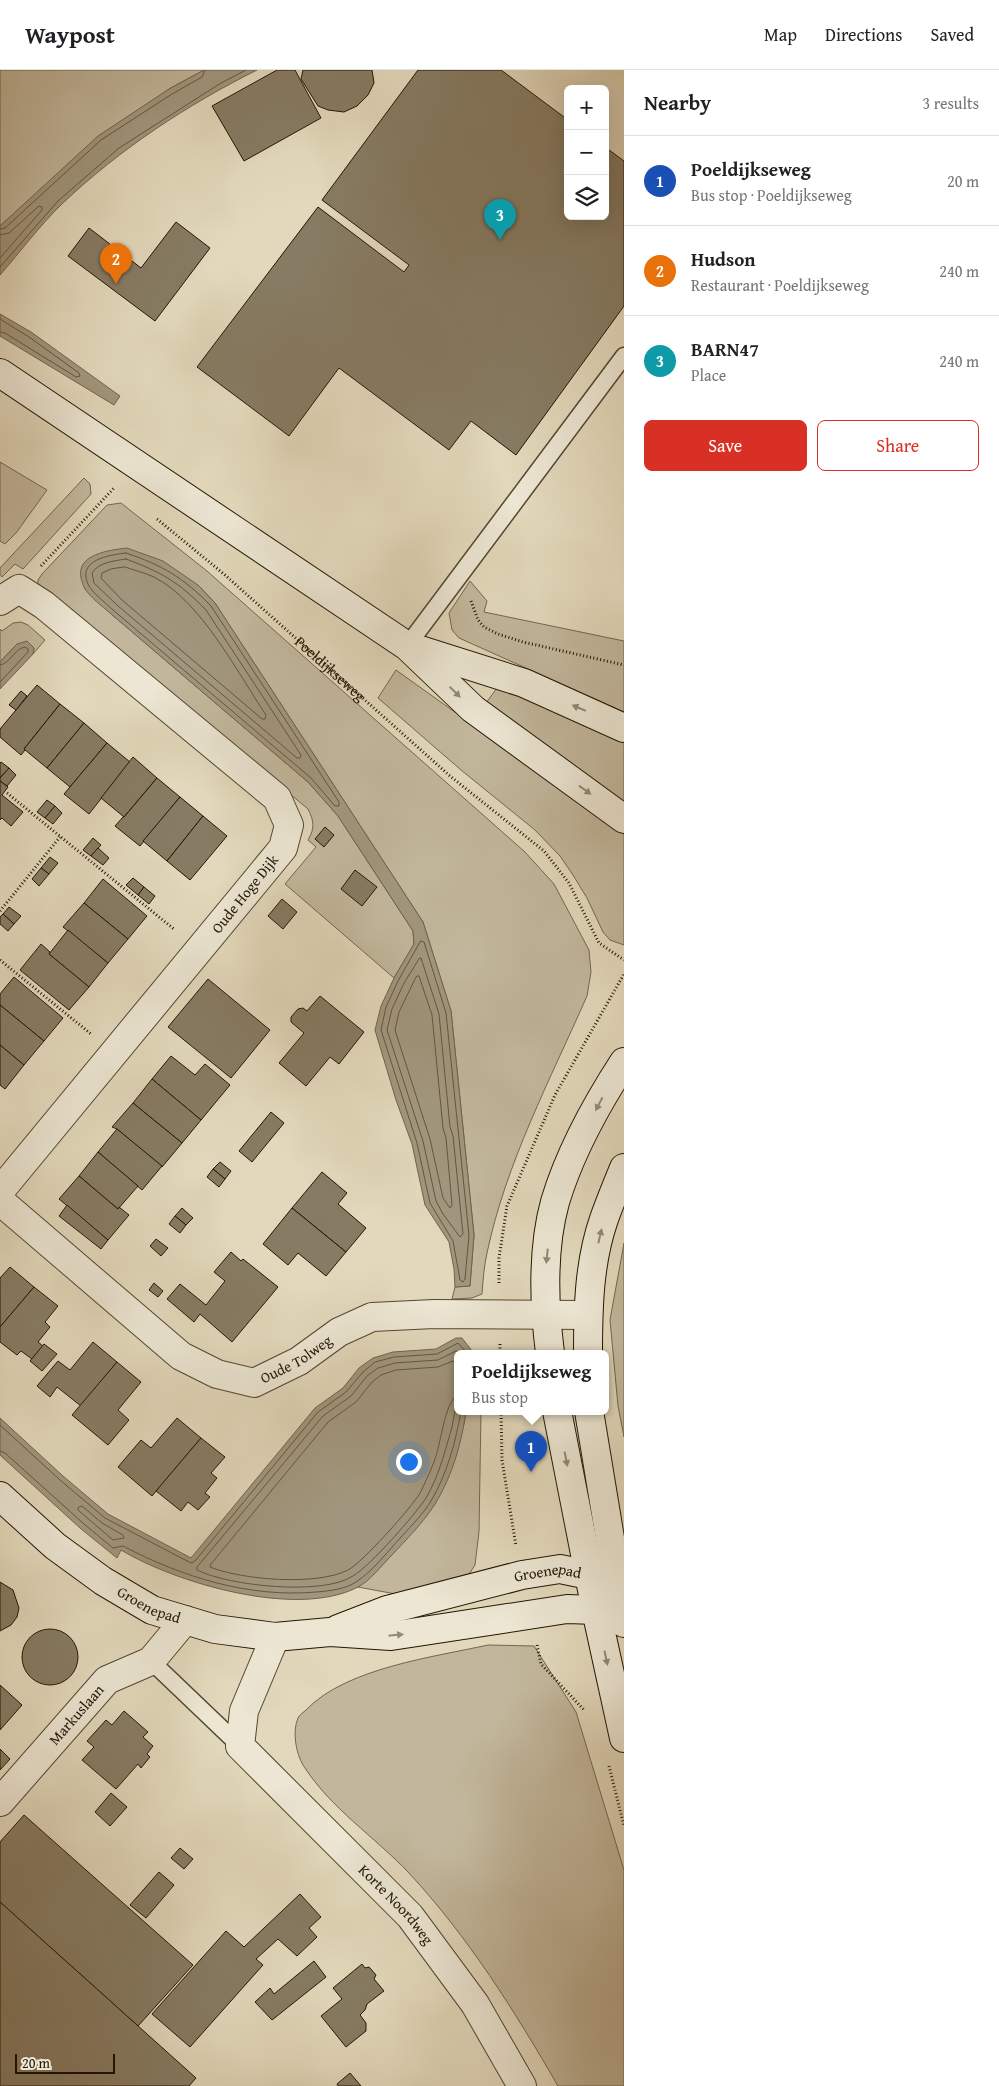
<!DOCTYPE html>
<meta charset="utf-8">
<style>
body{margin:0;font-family:"Gentium Book Plus",serif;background:#f2f2f2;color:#202124}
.controls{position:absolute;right:15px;top:15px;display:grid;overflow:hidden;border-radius:8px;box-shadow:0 5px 20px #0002}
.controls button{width:45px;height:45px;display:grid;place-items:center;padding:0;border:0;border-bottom:1px solid #e0e0e0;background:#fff;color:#202124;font:25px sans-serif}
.scale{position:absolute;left:15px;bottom:12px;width:100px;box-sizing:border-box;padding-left:5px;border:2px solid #231604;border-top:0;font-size:14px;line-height:18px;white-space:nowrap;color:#231604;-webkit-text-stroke:4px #ece6d3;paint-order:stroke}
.you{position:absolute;left:408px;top:1391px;width:18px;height:18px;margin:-12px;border:4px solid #fff;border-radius:50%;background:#1a73e8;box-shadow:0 0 0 8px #1a73e833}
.badge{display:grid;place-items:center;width:32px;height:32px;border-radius:50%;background:#d93025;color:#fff;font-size:16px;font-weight:700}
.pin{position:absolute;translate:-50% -41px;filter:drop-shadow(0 1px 2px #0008)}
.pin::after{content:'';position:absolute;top:26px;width:18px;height:15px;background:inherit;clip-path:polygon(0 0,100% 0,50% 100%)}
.popup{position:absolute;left:454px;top:1280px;width:155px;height:65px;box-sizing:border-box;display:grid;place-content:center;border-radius:8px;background:#fff;filter:drop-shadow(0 1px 4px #0005);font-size:16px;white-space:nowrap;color:#757577}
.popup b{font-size:19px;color:#202124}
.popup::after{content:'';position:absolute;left:50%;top:100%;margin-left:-10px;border:10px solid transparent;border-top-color:#fff}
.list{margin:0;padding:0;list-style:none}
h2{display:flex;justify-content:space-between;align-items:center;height:65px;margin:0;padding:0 20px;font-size:21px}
h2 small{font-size:16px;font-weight:400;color:#757577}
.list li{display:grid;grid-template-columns:32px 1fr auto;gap:15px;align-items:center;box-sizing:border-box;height:90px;padding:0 20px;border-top:1px solid #e0e0e0}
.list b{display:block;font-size:19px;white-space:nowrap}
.list p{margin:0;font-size:16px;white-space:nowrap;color:#757577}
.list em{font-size:16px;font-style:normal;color:#757577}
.actions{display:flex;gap:10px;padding:15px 20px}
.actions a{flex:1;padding:11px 0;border:1px solid #d93025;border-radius:8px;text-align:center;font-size:18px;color:#d93025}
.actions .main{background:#d93025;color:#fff}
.icon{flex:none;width:28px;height:28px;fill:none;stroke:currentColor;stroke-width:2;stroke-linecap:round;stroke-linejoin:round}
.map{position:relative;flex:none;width:624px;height:2016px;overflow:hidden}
header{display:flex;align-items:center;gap:30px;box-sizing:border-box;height:70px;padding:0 25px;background:#fff;border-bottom:1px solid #e0e0e0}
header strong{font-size:24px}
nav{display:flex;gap:28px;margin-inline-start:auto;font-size:18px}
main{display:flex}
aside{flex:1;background:#fff}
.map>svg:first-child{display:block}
</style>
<header>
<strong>Waypost</strong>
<nav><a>Map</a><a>Directions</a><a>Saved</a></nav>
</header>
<main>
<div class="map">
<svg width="624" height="2016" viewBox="0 0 624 2016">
<rect width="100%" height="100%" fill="#e2d8bb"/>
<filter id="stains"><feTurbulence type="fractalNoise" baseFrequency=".004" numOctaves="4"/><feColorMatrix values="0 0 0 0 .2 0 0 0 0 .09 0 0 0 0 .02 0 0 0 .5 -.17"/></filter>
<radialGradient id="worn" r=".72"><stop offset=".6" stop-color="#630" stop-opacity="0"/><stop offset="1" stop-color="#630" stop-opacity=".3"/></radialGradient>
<g fill="#c2b79c" stroke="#726650">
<path d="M 0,0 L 204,0 L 169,19 L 30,129 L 0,156 Z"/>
<path d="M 0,392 L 47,420 L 16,463 L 5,474 L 0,471 Z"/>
<path d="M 84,408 L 90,414 L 91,424 L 23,499 L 15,494 L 2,507 L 0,504 L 0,498 Z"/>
<path d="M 121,433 L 207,501 L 525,782 L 554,814 L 589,880 L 591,902 L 587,926 C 550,1010 506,1093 487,1183 C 484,1196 483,1211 482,1224 L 472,1228 L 452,1229 L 455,1217 L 470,1216 L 474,1165 L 451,941 L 423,852 L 215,533 L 198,515 L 84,518 L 110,543 L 308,712 L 338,746 L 413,861 L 414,874 L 394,908 L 285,814 L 316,777 L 308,770 C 315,758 314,751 308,739 L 38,515 L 38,510 L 42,504 L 107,435 Z"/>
<path d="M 470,511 L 487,531 L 484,542 L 624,571 L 624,642 L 459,568 L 452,560 L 449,543 Z"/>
<path d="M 21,552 L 28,555 L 45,570 L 33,584 L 34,578 L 17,574 L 0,592 L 0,559 L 2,561 L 13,553 Z"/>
<path d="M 396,600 L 624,763 L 624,875 L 610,870 L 603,862 L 587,828 L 573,805 L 560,786 L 535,760 L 461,700 L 378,628 Z"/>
<path d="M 502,617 L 624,670 L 624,736 L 486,633 L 497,618 Z"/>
<path d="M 624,1173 L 624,1367 L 618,1336 L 610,1250 Z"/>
<path d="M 466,1341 L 481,1341 L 479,1462 L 475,1495 L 468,1506 L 401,1525 L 358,1517 L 376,1502 L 435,1434 L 464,1354 Z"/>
<path d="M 488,1575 L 534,1576 L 576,1642 L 624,1800 L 624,2016 L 558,2016 C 514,1940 469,1868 409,1803 C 375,1767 330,1738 303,1695 C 296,1683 292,1662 298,1648 C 299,1645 304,1642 306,1640 C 346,1598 434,1587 488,1575 Z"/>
</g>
<g fill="#a1967d" stroke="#6f634d">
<path d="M 204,0 L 257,0 C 187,35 120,79 63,133 C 40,155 21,181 0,205 L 0,156 L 98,66 L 169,19 Z"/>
<path d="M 0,244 L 31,262 L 120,326 L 114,335 L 0,266 Z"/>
<path d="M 127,478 L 163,491 L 198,515 L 215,533 L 423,852 L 451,941 L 474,1165 L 470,1216 L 455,1217 L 454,1199 L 449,1172 L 425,1135 L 412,1074 L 396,1030 L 375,960 L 381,936 L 394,908 L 414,874 L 413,861 L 338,746 L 308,712 L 110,543 C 102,536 91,528 85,519 C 83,516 82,511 81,508 C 76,484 110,480 127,478 Z"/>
<path d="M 27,571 L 34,578 L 33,584 L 0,619 L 0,592 L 17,574 Z"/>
<path d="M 456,1268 L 462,1268 L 472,1281 L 472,1283 L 457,1283 L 457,1341 L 466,1341 C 462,1372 452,1407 435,1434 C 423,1453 406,1470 391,1486 C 381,1496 370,1511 358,1517 C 297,1549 176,1513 121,1480 L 117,1488 L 80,1458 L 0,1385 L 0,1348 L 63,1406 L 108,1444 L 191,1488 L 315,1338 L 343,1318 L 359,1298 L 373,1288 L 393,1282 L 436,1279 Z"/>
</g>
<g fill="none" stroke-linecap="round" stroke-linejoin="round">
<g stroke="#625640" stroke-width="1">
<path d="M 0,159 L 5,158 L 101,70 L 172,24 L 202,7 L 205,0"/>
<path d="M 0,165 L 9,163 L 39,136 L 42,137 L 42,140 L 0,188"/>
<path d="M 0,197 L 58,131 L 119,78 L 221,13 L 246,0"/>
<path d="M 0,249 L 29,267 L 79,303 L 80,306 L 76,307 L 5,263 L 0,262"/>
<path d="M 126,483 C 162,495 184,508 211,536 L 339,732 L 339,736 L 335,736 L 311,708 L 113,540 C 106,533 92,523 88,514 C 77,490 109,485 126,483 Z"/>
<path d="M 126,489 C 161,502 179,512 206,540 L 301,685 L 300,688 L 297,688 L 117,535 L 94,513 L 92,503 C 99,492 114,491 126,489 Z"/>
<path d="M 125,497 C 134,500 145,503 154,507 C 201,531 237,602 266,645 L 265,649 L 262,649 L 122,530 L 101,508 L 102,503 L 111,499 Z"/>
<path d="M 0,595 C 11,593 14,579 25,577 L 28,579 L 28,582 L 0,612"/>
<path d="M 421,871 L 424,872 L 446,943 L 469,1165 L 465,1209 L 463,1212 L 460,1210 L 453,1171 L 430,1133 L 417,1073 L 381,960 L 386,937 L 398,911 Z"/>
<path d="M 421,888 L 439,944 L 450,1057 L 453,1066 L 463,1164 L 460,1167 L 443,1144 L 436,1131 L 423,1071 L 387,960 L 392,939 L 404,913 L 419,889 Z"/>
<path d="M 419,906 L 432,945 L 443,1058 L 446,1068 L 452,1135 L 450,1138 L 443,1128 L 430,1069 L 395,960 L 399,942 L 416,907 Z"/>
<path d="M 457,1294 L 453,1291 L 438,1297 L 396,1300 L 381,1305 L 372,1312 L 356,1332 L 328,1352 L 211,1494 L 210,1497 C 242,1510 317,1516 348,1500 C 362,1493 412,1437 420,1423 C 425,1413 430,1402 434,1392 C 441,1375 444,1334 457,1325"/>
<path d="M 457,1335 C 454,1341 454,1349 452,1357 C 445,1381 439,1406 426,1428 C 414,1446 371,1495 353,1506 C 323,1526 229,1516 197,1500 L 197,1497 L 323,1346 L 351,1326 L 367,1306 L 378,1298 L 395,1293 L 438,1290 L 456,1281 L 460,1283"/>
<path d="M 0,1355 L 60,1410 L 105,1448 L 191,1493 L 195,1491 L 318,1342 L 346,1322 L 363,1302 L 375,1292 L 394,1287 L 437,1284 L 458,1273 L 467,1283"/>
<path d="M 0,1381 L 5,1383 L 84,1454 L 113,1478 L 123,1476 C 182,1507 249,1528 316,1522 C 329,1521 346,1519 356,1512 C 374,1500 388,1481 402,1466 C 412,1455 424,1443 431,1431 C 447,1404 456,1371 461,1341"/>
<path d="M 79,1437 L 82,1436 L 102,1453 L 123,1465 L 124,1468 L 113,1470 L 78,1440 Z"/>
</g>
</g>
<g fill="#867b63" stroke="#231604">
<path d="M 277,0 L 295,0 L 321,48 L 244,91 L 212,36 Z"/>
<path d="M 303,0 L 372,0 L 374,13 L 368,25 L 357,36 L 344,42 L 328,40 L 318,36 L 301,9 Z"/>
<path d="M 418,0 L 501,0 L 568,50 L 568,146 L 605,146 L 605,77 L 624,91 L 624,236 L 516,385 L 471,351 L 449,380 L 339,298 L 289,366 L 197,297 L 318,137 L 404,202 L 409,195 L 322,130 Z"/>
<path d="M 176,152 L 210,178 L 155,251 L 68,186 L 89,158 L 141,198 Z"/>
<path d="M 37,615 L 60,634 L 24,679 L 25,680 L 21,685 L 0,667 L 0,659 Z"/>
<path d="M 21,621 L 27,626 L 16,640 L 9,635 Z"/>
<path d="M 60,634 L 84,653 L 47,698 L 24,679 Z"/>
<path d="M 84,653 L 107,673 L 70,717 L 47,698 Z"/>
<path d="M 107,673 L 130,692 L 89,744 L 64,724 Z"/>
<path d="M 133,687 L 157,708 L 124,747 L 101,728 Z"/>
<path d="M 1,692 L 9,698 L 0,708 L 0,693 Z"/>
<path d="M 9,698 L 16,705 L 7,716 L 0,711 L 0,708 Z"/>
<path d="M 157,708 L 180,727 L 140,776 L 115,756 L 123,747 L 124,747 Z"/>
<path d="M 0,711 L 8,717 L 2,725 L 23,742 L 11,756 L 2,748 L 0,750 Z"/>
<path d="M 180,727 L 203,746 L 167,791 L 143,771 Z"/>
<path d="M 47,730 L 55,736 L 45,748 L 37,742 Z"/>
<path d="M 55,736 L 62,743 L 53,754 L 45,748 Z"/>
<path d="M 203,746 L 227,766 L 190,810 L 167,791 Z"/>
<path d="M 325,757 L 334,765 L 324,777 L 315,769 Z"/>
<path d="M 93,768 L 101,775 L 91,786 L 83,780 Z"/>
<path d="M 98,778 L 109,788 L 103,795 L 91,786 Z"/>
<path d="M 50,787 L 58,793 L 49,804 L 41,798 Z"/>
<path d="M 41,798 L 49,804 L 39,816 L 32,809 Z"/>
<path d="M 355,800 L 377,817 L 362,836 L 341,819 Z"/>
<path d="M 133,808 L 144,817 L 138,825 L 126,815 Z"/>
<path d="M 103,809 L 147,846 L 128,869 L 84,833 Z"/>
<path d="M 144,817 L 155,826 L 149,834 L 138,825 Z"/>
<path d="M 282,829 L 297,842 L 283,859 L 268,846 Z"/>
<path d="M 84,833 L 128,869 L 108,893 L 63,857 Z"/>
<path d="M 9,837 L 21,846 L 14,854 L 3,844 Z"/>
<path d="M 3,844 L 14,854 L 8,861 L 0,854 L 0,847 Z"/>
<path d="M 68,860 L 108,893 L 89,917 L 49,884 Z"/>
<path d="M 41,874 L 50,882 L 49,884 L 89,917 L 69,940 L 20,900 Z"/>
<path d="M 14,907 L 63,948 L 44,971 L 0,935 L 0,924 Z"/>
<path d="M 208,909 L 270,960 L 231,1008 L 168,957 Z"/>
<path d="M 320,926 L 364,962 L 339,994 L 330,987 L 306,1016 L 279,993 L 304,963 L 291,952 L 291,947 L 298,939 L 303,938 L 307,941 Z"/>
<path d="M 0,935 L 44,971 L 24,995 L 0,975 Z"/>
<path d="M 0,975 L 24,995 L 5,1019 L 0,1015 Z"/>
<path d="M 171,986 L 195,1005 L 205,994 L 230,1015 L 201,1050 L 152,1009 Z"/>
<path d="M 152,1009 L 201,1050 L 182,1073 L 133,1033 Z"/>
<path d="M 133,1033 L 182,1073 L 162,1097 L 117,1059 L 112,1057 Z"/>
<path d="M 271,1042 L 284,1053 L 252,1092 L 239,1081 Z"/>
<path d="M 117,1059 L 162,1096 L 142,1120 L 98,1082 Z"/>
<path d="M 98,1082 L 138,1116 L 118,1139 L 79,1106 Z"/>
<path d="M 220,1092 L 231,1101 L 225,1109 L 213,1099 Z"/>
<path d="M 213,1099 L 225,1109 L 219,1117 L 207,1107 Z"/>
<path d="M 322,1102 L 347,1123 L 338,1134 L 366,1158 L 346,1182 L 292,1138 Z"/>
<path d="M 79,1106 L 118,1139 L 119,1137 L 129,1145 L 108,1170 L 59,1129 Z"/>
<path d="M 67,1135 L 108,1170 L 101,1179 L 59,1146 Z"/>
<path d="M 182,1138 L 193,1148 L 186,1155 L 175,1146 Z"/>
<path d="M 292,1138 L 346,1182 L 326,1206 L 298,1183 L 288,1195 L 263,1174 Z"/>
<path d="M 175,1146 L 186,1155 L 180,1163 L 169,1154 Z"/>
<path d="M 156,1169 L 168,1178 L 161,1186 L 150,1176 Z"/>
<path d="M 231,1182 L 241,1191 L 243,1189 L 278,1217 L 232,1272 L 200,1244 L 194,1252 L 167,1229 L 180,1214 L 206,1235 L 225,1211 L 214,1202 Z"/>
<path d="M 10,1197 L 34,1217 L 0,1257 L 0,1208 Z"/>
<path d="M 154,1213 L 163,1221 L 158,1227 L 149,1220 Z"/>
<path d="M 34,1217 L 58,1236 L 45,1252 L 50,1257 L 38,1272 L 43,1276 L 32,1289 L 21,1281 L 17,1285 L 0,1272 L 0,1257 Z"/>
<path d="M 93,1272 L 117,1292 L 81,1336 L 57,1317 L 50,1327 L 37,1316 L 58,1291 L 70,1300 Z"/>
<path d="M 44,1274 L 57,1284 L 42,1301 L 30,1291 Z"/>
<path d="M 117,1292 L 141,1312 L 118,1340 L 129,1350 L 108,1375 L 72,1345 Z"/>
<path d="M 177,1348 L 201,1368 L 152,1426 L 118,1397 L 141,1370 L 151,1378 Z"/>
<path d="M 201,1368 L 225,1387 L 211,1403 L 217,1408 L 205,1423 L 210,1427 L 198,1440 L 188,1432 L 181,1441 L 156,1421 Z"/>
<path d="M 0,1512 L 13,1520 L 19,1538 L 17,1547 L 11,1555 L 0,1561 Z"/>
<circle cx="50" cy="1587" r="28"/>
<path d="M 0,1615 L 22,1635 L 0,1660 Z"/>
<path d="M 124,1641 L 148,1662 L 143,1667 L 153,1676 L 147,1684 L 150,1687 L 141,1698 L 138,1694 L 116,1719 L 82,1690 L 94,1677 L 87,1671 L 106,1650 L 112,1655 Z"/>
<path d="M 0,1679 L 10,1689 L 0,1700 Z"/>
<path d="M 111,1723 L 127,1737 L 110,1756 L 95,1742 Z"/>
<path d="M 24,1745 L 193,1895 L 138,1956 L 0,1832 L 0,1772 Z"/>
<path d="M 180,1778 L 193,1789 L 184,1799 L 171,1788 Z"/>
<path d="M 159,1802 L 174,1815 L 146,1848 L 130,1835 Z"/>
<path d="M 300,1824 L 321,1847 L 309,1858 L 317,1867 L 297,1886 L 278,1869 L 256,1889 L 263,1895 L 190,1977 L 152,1944 L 226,1861 L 244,1877 Z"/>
<path d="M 0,1832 L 196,2008 L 189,2016 L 0,2016 Z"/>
<path d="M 314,1891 L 326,1907 L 272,1950 L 255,1932 L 270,1918 L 274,1924 Z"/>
<path d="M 362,1894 L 365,1898 L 369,1897 L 376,1905 L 374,1909 L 384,1921 L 367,1934 L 365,1940 L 360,1945 L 366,1953 L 366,1961 L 346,1977 L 321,1946 L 342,1929 L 333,1918 Z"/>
<path d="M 350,2003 L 361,2016 L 338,2016 L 337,2014 Z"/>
</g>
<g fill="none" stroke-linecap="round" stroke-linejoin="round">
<defs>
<g id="lane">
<path d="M 407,576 L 624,286"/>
<path d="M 151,1591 L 240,1676"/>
</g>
<g id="street">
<path d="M 0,531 L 19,519 L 44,535 L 277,728 L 289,755 L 283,778 L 0,1121"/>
<path id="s2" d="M 0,1131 L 181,1286 L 217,1304 L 254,1313 L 299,1291 L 339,1262 L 372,1247 L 434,1244 L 588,1245"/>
<path id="s3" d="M 275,1567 L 244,1641 L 240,1676 L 410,1846 L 475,1934 L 522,2016"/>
<path id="s4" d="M 0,1732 L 107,1610 L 151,1591 L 185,1550"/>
</g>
<g id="secondary">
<path d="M 0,303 L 407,576 L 473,639 L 624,749"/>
<path d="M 414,578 L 524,613 L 624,658"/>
<path d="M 550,1283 C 544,1235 542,1179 555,1132 C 570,1082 596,1035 624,992"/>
<path d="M 588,1283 C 588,1238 589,1192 604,1149 C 610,1132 617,1115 624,1098"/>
<path d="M 557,1341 L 596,1540 L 624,1668"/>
<path d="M 589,1341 L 624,1553"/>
<path id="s5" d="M 0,1426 L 55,1476 L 103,1511 L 152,1540 L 215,1559 L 275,1567 L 330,1562 L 391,1566 L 567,1539 L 596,1540 L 619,1530"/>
<path id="s6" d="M 338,1559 L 387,1540 L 522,1505 L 560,1499 L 589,1505 L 600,1515"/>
</g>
</defs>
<use href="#lane" stroke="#534632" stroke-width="19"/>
<use href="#street" stroke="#534632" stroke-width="30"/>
<use href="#secondary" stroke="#231604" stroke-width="30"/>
<g stroke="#231604" stroke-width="3" stroke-dasharray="1 2.5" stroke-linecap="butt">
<path id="s1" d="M 157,449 L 225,505 L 450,706 L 544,781 L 569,813 L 599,873 L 624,890"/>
<path d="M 41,496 L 114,418"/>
<path d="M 471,531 L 478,550 L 484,557 L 498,564 L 523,572 L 624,595"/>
<path d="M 7,723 L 175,860"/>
<path d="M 0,841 L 60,767"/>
<path d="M 0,890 L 91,964"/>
<path d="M 499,1213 L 499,1188 L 507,1136 L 555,1025 L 624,904"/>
<path d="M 500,1274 L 500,1283"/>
<path d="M 501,1341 L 502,1390 L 516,1476"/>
<path d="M 537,1575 L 541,1594 L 585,1641"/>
<path d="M 609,1696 L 624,1756"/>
</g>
<use href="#lane" stroke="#ece6d3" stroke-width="16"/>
<use href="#street" stroke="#ece6d3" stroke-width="28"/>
<use href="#secondary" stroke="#ece6d3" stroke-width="28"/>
</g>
<defs><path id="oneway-solid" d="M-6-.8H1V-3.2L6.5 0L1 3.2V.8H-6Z" transform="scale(1.25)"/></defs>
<g fill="#928876">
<use href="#oneway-solid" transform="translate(455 622) rotate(44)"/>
<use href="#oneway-solid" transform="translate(579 638) rotate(-157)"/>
<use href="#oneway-solid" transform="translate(585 720) rotate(36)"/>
<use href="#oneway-solid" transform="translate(599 1034) rotate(118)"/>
<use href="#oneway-solid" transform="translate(600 1166) rotate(-77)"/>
<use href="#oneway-solid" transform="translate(547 1186) rotate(96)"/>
<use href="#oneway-solid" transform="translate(566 1389) rotate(79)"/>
<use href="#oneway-solid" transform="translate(396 1565) rotate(-6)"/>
<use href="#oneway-solid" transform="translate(606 1588) rotate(78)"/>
</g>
<g text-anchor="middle" stroke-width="5" stroke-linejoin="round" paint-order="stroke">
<g font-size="15" fill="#231604" stroke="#ece6d3">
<text dy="5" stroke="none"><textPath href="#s1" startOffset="229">Poeldijkseweg</textPath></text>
<text transform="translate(245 824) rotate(-51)" y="5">Oude Hoge Dijk</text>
<text dy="5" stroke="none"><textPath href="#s2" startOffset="365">Oude Tolweg</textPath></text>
<text dy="5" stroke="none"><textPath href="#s6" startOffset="218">Groenepad</textPath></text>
<text dy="5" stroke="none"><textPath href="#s5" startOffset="186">Groenepad</textPath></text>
<text dy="5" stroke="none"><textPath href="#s4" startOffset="116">Markuslaan</textPath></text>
<text dy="5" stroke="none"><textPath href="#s3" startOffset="338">Korte Noordweg</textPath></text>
</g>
</g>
<rect width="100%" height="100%" filter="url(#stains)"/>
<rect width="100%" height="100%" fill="url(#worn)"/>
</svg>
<div class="controls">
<button>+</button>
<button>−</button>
<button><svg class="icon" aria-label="layers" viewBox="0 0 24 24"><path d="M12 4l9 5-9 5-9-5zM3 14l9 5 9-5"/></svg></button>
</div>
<div class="scale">20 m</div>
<div class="you"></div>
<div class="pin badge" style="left:531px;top:1402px;background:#1a4fb4">1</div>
<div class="popup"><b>Poeldijkseweg</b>Bus stop</div>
<div class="pin badge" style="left:116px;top:214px;background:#e8710a">2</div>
<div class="pin badge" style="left:500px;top:170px;background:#0f9aa8">3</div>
</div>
<aside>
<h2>Nearby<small>3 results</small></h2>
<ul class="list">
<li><span class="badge" style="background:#1a4fb4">1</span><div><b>Poeldijkseweg</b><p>Bus stop · Poeldijkseweg</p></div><em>20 m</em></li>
<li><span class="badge" style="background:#e8710a">2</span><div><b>Hudson</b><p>Restaurant · Poeldijkseweg</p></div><em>240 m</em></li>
<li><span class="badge" style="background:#0f9aa8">3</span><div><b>BARN47</b><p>Place</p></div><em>240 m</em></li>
</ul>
<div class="actions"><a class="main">Save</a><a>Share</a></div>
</aside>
</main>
